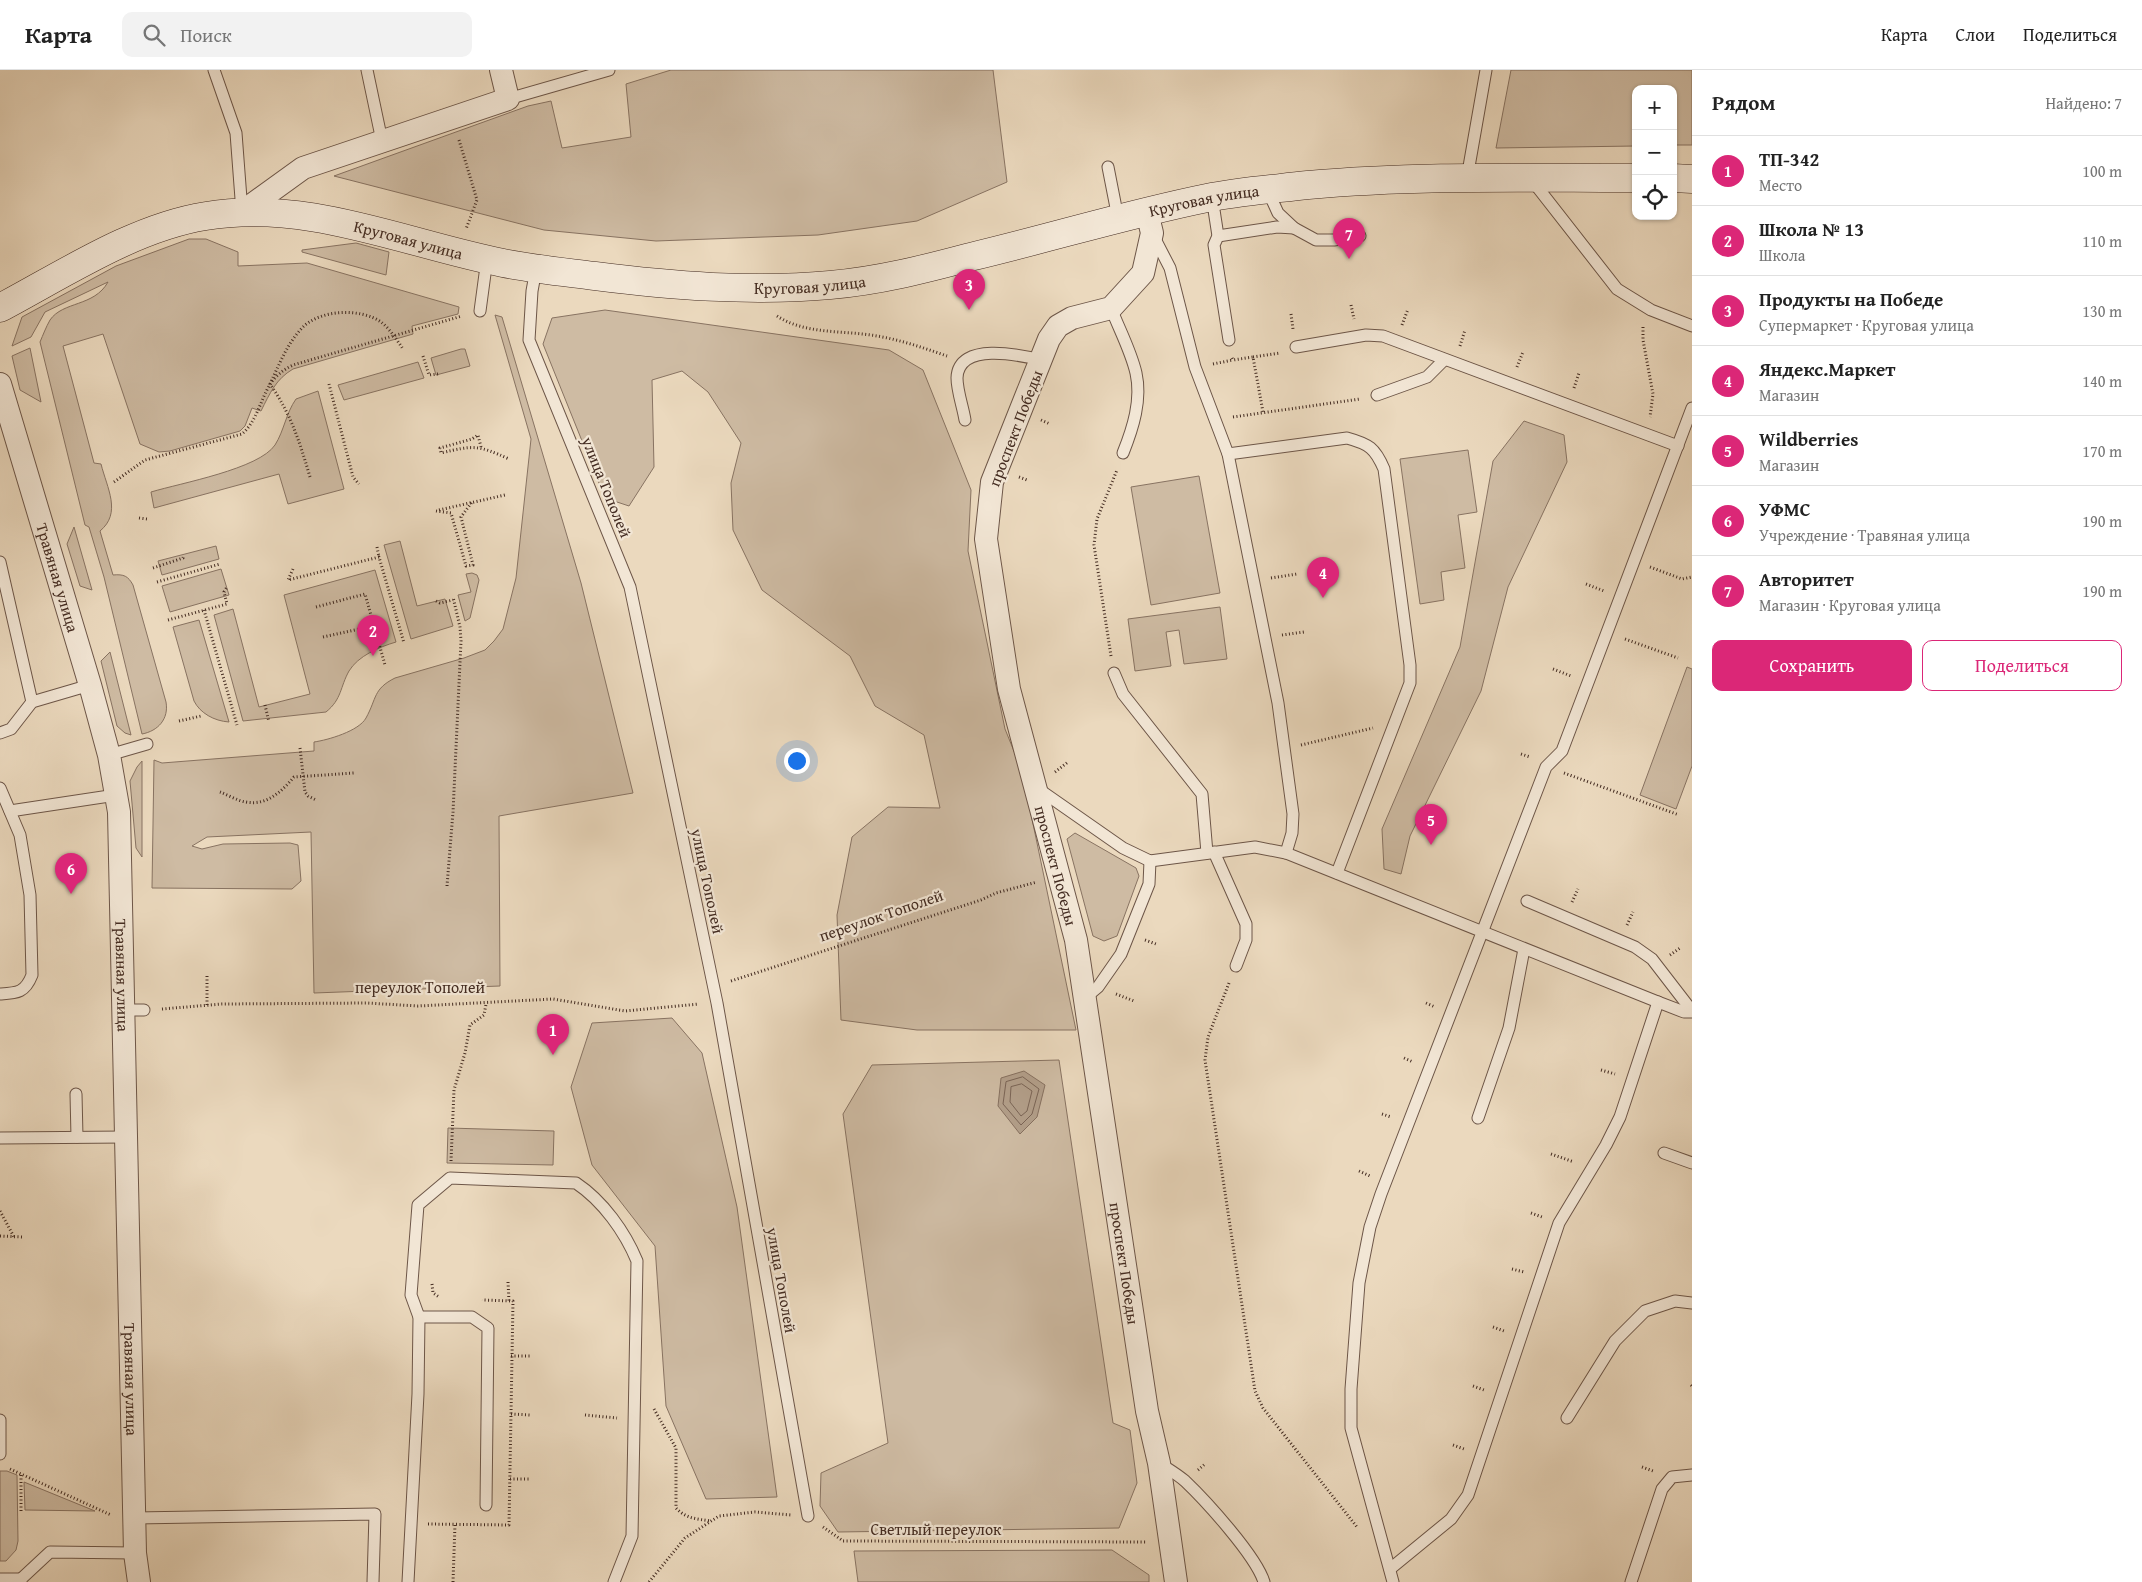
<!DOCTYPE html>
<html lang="ru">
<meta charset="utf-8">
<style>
body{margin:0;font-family:"Gentium Book Plus",serif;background:#f2f2f2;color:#222}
.controls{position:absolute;right:15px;top:15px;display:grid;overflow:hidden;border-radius:10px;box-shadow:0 1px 4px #0004}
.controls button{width:45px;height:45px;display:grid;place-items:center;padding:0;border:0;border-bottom:1px solid #e0e0e0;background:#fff;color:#222;font:25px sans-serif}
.you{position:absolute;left:796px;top:690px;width:18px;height:18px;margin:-12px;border:4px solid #fff;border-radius:50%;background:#1a73e8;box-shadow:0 0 0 8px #1a73e833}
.badge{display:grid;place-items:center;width:32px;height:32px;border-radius:50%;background:#db2777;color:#fff;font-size:16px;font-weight:700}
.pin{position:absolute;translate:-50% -41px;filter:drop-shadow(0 1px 2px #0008)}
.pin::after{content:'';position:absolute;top:26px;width:18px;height:15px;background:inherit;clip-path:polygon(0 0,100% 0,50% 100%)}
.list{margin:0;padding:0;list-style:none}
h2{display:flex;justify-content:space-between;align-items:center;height:65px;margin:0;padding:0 20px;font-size:21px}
h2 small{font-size:16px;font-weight:400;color:#767676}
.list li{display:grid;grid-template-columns:32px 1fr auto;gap:15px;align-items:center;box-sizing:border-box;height:70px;padding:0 20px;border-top:1px solid #e0e0e0}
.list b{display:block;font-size:19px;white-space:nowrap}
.list p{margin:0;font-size:16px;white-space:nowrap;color:#767676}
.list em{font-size:16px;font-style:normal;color:#767676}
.actions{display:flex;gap:10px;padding:15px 20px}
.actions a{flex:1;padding:11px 0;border:1px solid #db2777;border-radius:10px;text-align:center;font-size:18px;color:#db2777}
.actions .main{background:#db2777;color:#fff}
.icon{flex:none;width:28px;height:28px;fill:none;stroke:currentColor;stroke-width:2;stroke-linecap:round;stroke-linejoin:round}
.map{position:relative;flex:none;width:1692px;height:1512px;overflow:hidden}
header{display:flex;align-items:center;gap:30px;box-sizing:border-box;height:70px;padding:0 25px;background:#fff;border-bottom:1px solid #e0e0e0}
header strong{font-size:24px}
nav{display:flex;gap:28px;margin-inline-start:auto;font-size:18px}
.search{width:350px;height:45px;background:#f2f2f2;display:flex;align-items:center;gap:12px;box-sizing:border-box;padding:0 18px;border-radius:10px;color:#767676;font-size:19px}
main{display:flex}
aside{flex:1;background:#fff}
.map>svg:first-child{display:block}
</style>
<header>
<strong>Карта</strong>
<div class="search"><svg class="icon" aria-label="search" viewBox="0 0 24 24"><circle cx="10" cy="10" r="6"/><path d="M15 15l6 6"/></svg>Поиск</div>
<nav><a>Карта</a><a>Слои</a><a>Поделиться</a></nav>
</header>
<main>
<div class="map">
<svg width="1692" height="1512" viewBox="0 0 1692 1512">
<rect width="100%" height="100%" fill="#ebd9be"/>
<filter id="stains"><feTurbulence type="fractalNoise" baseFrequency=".004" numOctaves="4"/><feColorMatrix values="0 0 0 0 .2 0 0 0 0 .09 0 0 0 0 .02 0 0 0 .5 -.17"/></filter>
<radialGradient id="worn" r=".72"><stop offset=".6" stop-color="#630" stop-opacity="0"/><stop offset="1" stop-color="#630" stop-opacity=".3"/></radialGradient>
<g fill="#cebba3" stroke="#887362">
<path d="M 671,0 L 993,0 L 1007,112 L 917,151 L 818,165 L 656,171 L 544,160 L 334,106 L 528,36 L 551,31 L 562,78 L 631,67 L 626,14 Z"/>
<path d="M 1511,0 L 1692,0 L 1692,75 L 1673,75 L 1673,19 L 1636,19 L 1636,76 L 1496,78 Z"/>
<path d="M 189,169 L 206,169 L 238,182 L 238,196 L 307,193 L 459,237 L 458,244 L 412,256 L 413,264 L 293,299 C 276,309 270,323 261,341 L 252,338 L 245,356 L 240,361 L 170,381 L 159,382 L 140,374 L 103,264 L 63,276 L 94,393 L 101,394 C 107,418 122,443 100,461 L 113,505 C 124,504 128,506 133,515 L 166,632 C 169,649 158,661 142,664 L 104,507 L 89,457 L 85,455 L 40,272 C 43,265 46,257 50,250 C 63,231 94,237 108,212 L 45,242 L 31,267 L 12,276 L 22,247 L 116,196 Z"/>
<path d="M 356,173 L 389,182 L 386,205 L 302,182 L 302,180 Z"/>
<path d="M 605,240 L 889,280 L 923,300 L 971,420 L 968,481 L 1005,659 L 1022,701 L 1076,960 L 917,960 L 841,950 L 837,845 L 852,767 L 888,737 L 940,738 L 924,665 L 875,636 L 850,586 L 762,520 L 733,460 L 731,413 L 741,373 L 708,322 L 682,301 L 652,310 L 654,397 L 629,436 L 605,428 L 543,274 L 552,248 Z"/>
<path d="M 495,245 L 502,247 L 581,513 L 633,723 L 499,746 L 500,916 L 314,923 L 311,762 L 207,767 L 192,776 L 202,779 L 223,774 L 290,773 L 298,775 L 301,811 L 292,819 L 152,818 L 154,690 L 162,693 L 314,681 L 314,672 C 328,670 359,661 366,648 C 377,628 373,619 395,608 L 464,588 L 485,580 L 494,571 L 503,559 L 516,508 L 531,369 Z"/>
<path d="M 30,278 L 41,332 L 20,320 L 12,286 Z"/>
<path d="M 461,279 L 465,279 L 470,296 L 436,305 L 431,288 Z"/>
<path d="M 418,292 L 424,308 L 344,330 L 338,315 Z"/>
<path d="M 318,321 L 344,419 L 288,434 L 279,404 L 154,438 L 151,422 C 181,413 259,399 275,375 C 284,361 286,343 296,329 Z"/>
<path d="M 1524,351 L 1564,365 L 1567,392 L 1508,517 L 1481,621 L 1410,766 L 1401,804 L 1384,799 L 1382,759 L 1460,577 L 1493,391 Z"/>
<path d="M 1468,380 L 1477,442 L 1458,445 L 1465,498 L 1441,502 L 1444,530 L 1420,534 L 1400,389 Z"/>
<path d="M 1199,406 L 1220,523 L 1151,535 L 1131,417 Z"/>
<path d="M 74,457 L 92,520 L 80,516 L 67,474 Z"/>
<path d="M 400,471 L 417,536 L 445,529 L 453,556 L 411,569 L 384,475 Z"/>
<path d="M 216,476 L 219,489 L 162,505 L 158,491 Z"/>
<path d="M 221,499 L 229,525 L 170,542 L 162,516 Z"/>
<path d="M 375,500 L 396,572 C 379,577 358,586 349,601 C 340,617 342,629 326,642 L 243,651 L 214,545 L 233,539 L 259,637 L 310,624 L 284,525 Z"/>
<path d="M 472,503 L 477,505 L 479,510 L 470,548 L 465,551 L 458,525 L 471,522 L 466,504 Z"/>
<path d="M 1220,537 L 1227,589 L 1184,594 L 1179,560 L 1166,562 L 1171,596 L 1135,601 L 1128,549 Z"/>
<path d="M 199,550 L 229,652 C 214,651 200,643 194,631 L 173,557 Z"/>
<path d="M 110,582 L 131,665 L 125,663 L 117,656 L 101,591 Z"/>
<path d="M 1687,597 L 1692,599 L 1692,696 L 1676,739 L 1640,725 Z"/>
<path d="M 142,691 L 142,787 L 136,778 L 130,711 L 137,697 Z"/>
<path d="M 1075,763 L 1136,798 L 1139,806 L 1117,866 L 1104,871 L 1093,866 L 1067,769 Z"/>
<path d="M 672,948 L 702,983 L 737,1137 L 777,1427 L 706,1429 L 666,1336 L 655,1176 L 592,1095 L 571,1017 L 592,953 Z"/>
<path d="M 1059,990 L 1113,1353 L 1130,1360 L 1137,1413 L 1119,1458 L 838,1462 L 820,1436 L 821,1403 L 888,1373 L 843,1044 L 872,995 Z"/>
<path d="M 448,1058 L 554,1061 L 553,1095 L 447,1093 Z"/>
<path d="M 0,1401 L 7,1401 L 17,1405 L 18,1471 L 16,1480 L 6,1491 L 0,1491 Z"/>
<path d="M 24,1412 L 95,1441 L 25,1440 Z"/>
<path d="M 1112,1480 L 1149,1505 L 1149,1512 L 858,1512 L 854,1481 Z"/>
</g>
<path fill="#b29e89" stroke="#86705f" d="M 1024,1001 L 1045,1015 L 1037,1047 L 1020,1064 L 998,1036 L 1001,1008 Z"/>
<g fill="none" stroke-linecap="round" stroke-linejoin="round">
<g stroke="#7a6455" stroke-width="1">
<path d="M 1023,1007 L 1039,1019 L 1032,1044 L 1021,1055 L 1003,1034 L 1006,1012 Z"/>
<path d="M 1022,1014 L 1032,1021 L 1027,1041 L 1021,1046 L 1010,1032 L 1011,1017 Z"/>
</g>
<defs>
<g id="lane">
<path d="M 214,0 L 236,63 L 242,142"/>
<path d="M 367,0 L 382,71"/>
<path d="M 508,29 L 609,0"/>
<path d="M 1108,97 L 1118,148"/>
<path d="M 1467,108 L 1486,0"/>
<path d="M 1531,109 L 1617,219 L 1651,240 L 1692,256"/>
<path d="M 1267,119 L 1278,143 L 1294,158 L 1316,170 L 1334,170 L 1360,166"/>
<path d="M 1212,127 L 1218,166 L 1214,175 L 1229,270"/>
<path d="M 1218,166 L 1277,157 L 1294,158"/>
<path d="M 1154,167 L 1170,198 L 1195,297 L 1228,384 L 1278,633 L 1293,744 L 1292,763 L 1286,783"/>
<path d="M 536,199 L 532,221 L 529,270 L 630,517 L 717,933 L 808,1446"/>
<path d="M 1111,238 C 1119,259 1131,281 1136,303 C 1142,330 1133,358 1123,383"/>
<path d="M 480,241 L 487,189"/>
<path d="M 1296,277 L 1366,265 L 1383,266 L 1678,376"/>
<path d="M 1377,325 L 1427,307 L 1444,290"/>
<path d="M 965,350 C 963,337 957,321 957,308 C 958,271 1020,285 1041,290"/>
<path d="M 1228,384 L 1347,368 C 1369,374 1375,378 1384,399 L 1410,595 L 1410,613 L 1337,803"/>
<path d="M 0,492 L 32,632"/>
<path d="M 1114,603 L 1123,624 L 1202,724 L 1207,783"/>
<path d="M 0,663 L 11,659 L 32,632 L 90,615"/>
<path d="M 109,685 L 147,674"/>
<path d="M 0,718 L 20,765 L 30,825 L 32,905 C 25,923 17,923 0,924"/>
<path d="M 1037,718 L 1123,778 L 1150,791 L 1255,777 L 1286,783 L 1658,932 L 1684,942 L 1692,942"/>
<path d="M 10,741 L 116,725"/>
<path d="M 1214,782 L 1246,854 L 1246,870 L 1236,896"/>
<path d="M 1527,831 L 1635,877 L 1652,889 L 1692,941"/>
<path d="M 1085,928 L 1098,917 L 1121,884 L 1149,814 L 1150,791"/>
<path d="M 122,940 L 144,940"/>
<path d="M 76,1024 L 77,1067"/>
<path d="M 1478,1048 L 1509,958 L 1524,879"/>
<path d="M 0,1068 L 126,1067"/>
<path d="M 1664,1083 L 1692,1093"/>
<path d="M 419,1247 L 472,1247 L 488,1258 L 486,1435"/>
<path d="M 1567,1348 L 1615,1271 L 1645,1241 L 1675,1231 L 1692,1233"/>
<path d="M 0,1350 L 0,1384"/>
<path d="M 1159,1393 C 1168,1399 1177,1404 1185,1411 C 1206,1431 1256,1486 1264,1512"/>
<path d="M 135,1448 L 375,1444 L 373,1512"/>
<path d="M 1390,1499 L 1451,1449 L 1468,1425 L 1559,1153 L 1606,1075 L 1620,1047 L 1658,932"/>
<path d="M 0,1509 L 21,1509"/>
<path d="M 21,1512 L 21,1509 L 50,1482 L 135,1483"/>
<path d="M 408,1512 L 418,1324 L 419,1247 L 411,1225 L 418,1135 L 450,1108 L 576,1113 C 603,1131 625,1162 637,1191 L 632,1466 L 614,1512"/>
<path d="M 1393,1512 L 1351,1358 L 1351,1319 L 1359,1213 L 1370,1157 L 1381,1124 L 1546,697 L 1562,681 L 1692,338"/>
<path d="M 1631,1512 L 1662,1419 L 1672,1407 L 1692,1405"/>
</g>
<g id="street">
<path d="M 242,142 L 303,98 L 508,29 L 501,0"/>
<path id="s1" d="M 1147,142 L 1152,163 L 1143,203 L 1111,238 L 1072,248 L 1058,256 L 1049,269 L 992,412 L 986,469 L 1009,619 L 1076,870 L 1147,1341 L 1159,1393 L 1176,1512"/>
<path id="s2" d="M 0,314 L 90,615 L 109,685 L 119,742 L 135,1483 L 139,1512"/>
</g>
<g id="secondary">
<path d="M 1673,108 L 1692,109"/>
<path id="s3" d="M 0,238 C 64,204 135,157 206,146 C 308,129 406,174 503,193 C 534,199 564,202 595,206 C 673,216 751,222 830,215 C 878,211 925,199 970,187 C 1050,168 1128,144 1207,128 C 1240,121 1274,119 1308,115 C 1417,105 1526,108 1636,108"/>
</g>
</defs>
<use href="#lane" stroke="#6d5648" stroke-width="13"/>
<use href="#street" stroke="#6d5648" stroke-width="24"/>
<use href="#secondary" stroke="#432b21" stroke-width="29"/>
<g stroke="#432b21" stroke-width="3" stroke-dasharray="1 2.5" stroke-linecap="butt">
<path d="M 459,70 L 477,130 L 466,159"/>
<path d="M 1351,235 L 1354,249"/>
<path d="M 1291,244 L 1293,259"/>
<path d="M 777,246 C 806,265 844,260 877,266 C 901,270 924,278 947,286"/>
<path d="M 1402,255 L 1408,239"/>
<path d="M 1643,257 L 1643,270 L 1653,324 L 1650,347"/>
<path d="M 1460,276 L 1465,260"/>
<path d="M 423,286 L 429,305 L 438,304"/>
<path d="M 1253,287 L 1280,283"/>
<path d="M 1232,288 L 1233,290 L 1253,287 L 1263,342"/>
<path d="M 1213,294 L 1233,290"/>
<path d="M 1517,297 L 1523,282"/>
<path d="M 329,314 L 353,407 L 359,414"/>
<path d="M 1574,318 L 1579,303"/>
<path d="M 1233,347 L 1360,329"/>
<path d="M 1041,350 L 1050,354"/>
<path d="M 481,377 L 478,365 L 472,369 L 440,378 L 441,383 C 474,375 478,375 509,389"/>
<path d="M 310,407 C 300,373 291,344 270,314 C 279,295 287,274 302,258 C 320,239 361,238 381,252 C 390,259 397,270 403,279"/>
<path d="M 1019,407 L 1027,410"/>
<path d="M 114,412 L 145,390 L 242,364 C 256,352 260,332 269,316 C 275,306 283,300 293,295 L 462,246"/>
<path d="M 439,440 L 505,425"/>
<path d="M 436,441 L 451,443 L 466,496 L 473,495 L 461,447 L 472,432"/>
<path d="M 139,448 L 147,449"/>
<path d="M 377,477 L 379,487"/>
<path d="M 1650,497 L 1682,509 L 1692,507"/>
<path d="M 153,498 L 183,488 L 184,485"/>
<path d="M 293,499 L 288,510 L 379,487 L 404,573"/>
<path d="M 1271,508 L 1297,504"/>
<path d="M 157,512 L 220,494"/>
<path d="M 1586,514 L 1604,521"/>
<path d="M 436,531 L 440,533 L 453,530"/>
<path d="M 316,537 L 365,524 L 385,595"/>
<path d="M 204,540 L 237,655"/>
<path d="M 168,550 L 227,534 L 224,522 L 227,517"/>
<path d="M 1282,565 L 1304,562"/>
<path d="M 323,567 L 373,556"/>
<path d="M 1625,569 L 1678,588"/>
<path d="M 1111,586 L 1094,475 L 1097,449 L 1117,400"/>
<path d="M 1553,599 L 1571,606"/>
<path d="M 265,635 L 269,652"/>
<path d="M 179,651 L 201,646"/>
<path d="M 1301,675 L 1373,658"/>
<path d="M 300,678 L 305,722 L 308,726 L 316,730"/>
<path d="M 1521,684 L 1530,687"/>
<path d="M 1055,702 L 1068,692"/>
<path d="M 1564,703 L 1679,745"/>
<path d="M 220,722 C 228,725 238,731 246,732 C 267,736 282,721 294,707 L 354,703"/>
<path d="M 447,816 L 453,742 L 461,571 L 460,557 L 453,527"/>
<path d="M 1572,832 L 1578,819"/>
<path d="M 1627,855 L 1633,842"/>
<path d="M 1145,870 L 1156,874"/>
<path d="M 1670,885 L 1680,878"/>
<path d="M 207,906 L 207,935"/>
<path d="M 731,911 L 981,830 L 996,823 L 1037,812"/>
<path d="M 1229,913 L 1208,967 L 1205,990 L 1255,1321 L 1263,1338 L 1357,1457"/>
<path d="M 1116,924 L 1134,931"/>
<path d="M 1426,933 L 1435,937"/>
<path d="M 162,939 L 222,934 L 367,933 L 418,936 L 553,929 L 625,941 L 699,934"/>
<path d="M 1404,988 L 1413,992"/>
<path d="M 1601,1000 L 1615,1004"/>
<path d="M 1382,1044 L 1391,1047"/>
<path d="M 1551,1084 L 1574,1092"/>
<path d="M 451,1091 L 454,1020 L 465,983 L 470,955 L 484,945 L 486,934"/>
<path d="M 1359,1101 L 1370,1106"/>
<path d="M 0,1141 L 14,1167"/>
<path d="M 1531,1143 L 1542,1147"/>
<path d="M 0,1166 L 22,1167"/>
<path d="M 1512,1199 L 1524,1202"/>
<path d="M 508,1212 L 509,1231"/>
<path d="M 432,1214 L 433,1223 L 439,1227"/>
<path d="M 1493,1257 L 1504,1261"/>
<path d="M 511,1286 L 531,1286"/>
<path d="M 1691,1315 L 1692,1316"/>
<path d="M 1473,1316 L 1484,1320"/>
<path d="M 654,1339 L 676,1378 L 676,1438 C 686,1449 698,1449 711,1451"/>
<path d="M 511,1344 L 530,1345"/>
<path d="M 585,1345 L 617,1348"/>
<path d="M 1453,1375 L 1464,1379"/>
<path d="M 1642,1397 L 1653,1401"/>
<path d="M 10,1399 L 111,1445"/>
<path d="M 1198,1400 L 1205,1394"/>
<path d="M 21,1405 L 21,1443"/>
<path d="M 510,1409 L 529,1409"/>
<path d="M 428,1454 L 509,1455 L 513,1231 L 482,1230"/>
<path d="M 823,1457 L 843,1471 L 1147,1472"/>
<path d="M 453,1512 L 455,1454"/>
<path d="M 649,1512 L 685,1468 L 719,1446 L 755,1442 L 791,1445"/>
</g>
<use href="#lane" stroke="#f2e6d5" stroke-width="11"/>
<use href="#street" stroke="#f2e6d5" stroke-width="22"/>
<use href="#secondary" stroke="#f2e6d5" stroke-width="28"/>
</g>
<g text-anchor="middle" stroke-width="4.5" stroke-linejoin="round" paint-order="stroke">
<g font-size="16" fill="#432b21" stroke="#f2e6d5">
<text dy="6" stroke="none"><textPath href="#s3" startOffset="1242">Круговая улица</textPath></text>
<text dy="6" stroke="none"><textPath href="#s3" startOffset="432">Круговая улица</textPath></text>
<text dy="6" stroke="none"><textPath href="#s3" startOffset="838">Круговая улица</textPath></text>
<text transform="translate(1015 358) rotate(-69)" y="6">проспект Победы</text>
<text transform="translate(607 417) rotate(68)" y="6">улица Тополей</text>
<text dy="6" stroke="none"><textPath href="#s2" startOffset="202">Травяная улица</textPath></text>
<text dy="6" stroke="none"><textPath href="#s1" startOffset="728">проспект Победы</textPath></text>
<text transform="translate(708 811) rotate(78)" y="6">улица Тополей</text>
<text transform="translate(881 845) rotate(-19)" y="6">переулок Тополей</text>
<text dy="6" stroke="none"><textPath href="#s2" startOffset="608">Травяная улица</textPath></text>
<text x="420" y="923">переулок Тополей</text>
<text dy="6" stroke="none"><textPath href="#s1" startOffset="1132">проспект Победы</textPath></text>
<text transform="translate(782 1210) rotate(80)" y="6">улица Тополей</text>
<text dy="6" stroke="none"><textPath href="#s2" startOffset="1012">Травяная улица</textPath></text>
<text x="936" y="1465">Светлый переулок</text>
</g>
</g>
<rect width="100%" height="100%" filter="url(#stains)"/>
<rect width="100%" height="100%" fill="url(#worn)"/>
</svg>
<div class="controls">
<button>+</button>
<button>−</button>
<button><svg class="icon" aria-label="locate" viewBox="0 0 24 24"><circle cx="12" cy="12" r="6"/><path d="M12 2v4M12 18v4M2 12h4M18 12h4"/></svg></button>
</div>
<div class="you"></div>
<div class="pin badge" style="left:553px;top:985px">1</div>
<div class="pin badge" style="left:373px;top:586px">2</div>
<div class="pin badge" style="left:969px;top:240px">3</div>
<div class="pin badge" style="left:1323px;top:528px">4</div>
<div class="pin badge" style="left:1431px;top:775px">5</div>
<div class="pin badge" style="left:71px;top:824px">6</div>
<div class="pin badge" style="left:1349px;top:189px">7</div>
</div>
<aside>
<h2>Рядом<small>Найдено: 7</small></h2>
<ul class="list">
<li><span class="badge">1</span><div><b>ТП-342</b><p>Место</p></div><em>100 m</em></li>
<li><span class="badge">2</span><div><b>Школа № 13</b><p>Школа</p></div><em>110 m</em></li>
<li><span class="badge">3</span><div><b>Продукты на Победе</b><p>Супермаркет · Круговая улица</p></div><em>130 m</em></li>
<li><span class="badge">4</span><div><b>Яндекс.Маркет</b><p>Магазин</p></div><em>140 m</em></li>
<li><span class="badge">5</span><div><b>Wildberries</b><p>Магазин</p></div><em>170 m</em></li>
<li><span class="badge">6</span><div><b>УФМС</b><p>Учреждение · Травяная улица</p></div><em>190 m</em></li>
<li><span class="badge">7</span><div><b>Авторитет</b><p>Магазин · Круговая улица</p></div><em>190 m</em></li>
</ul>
<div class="actions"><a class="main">Сохранить</a><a>Поделиться</a></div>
</aside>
</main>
